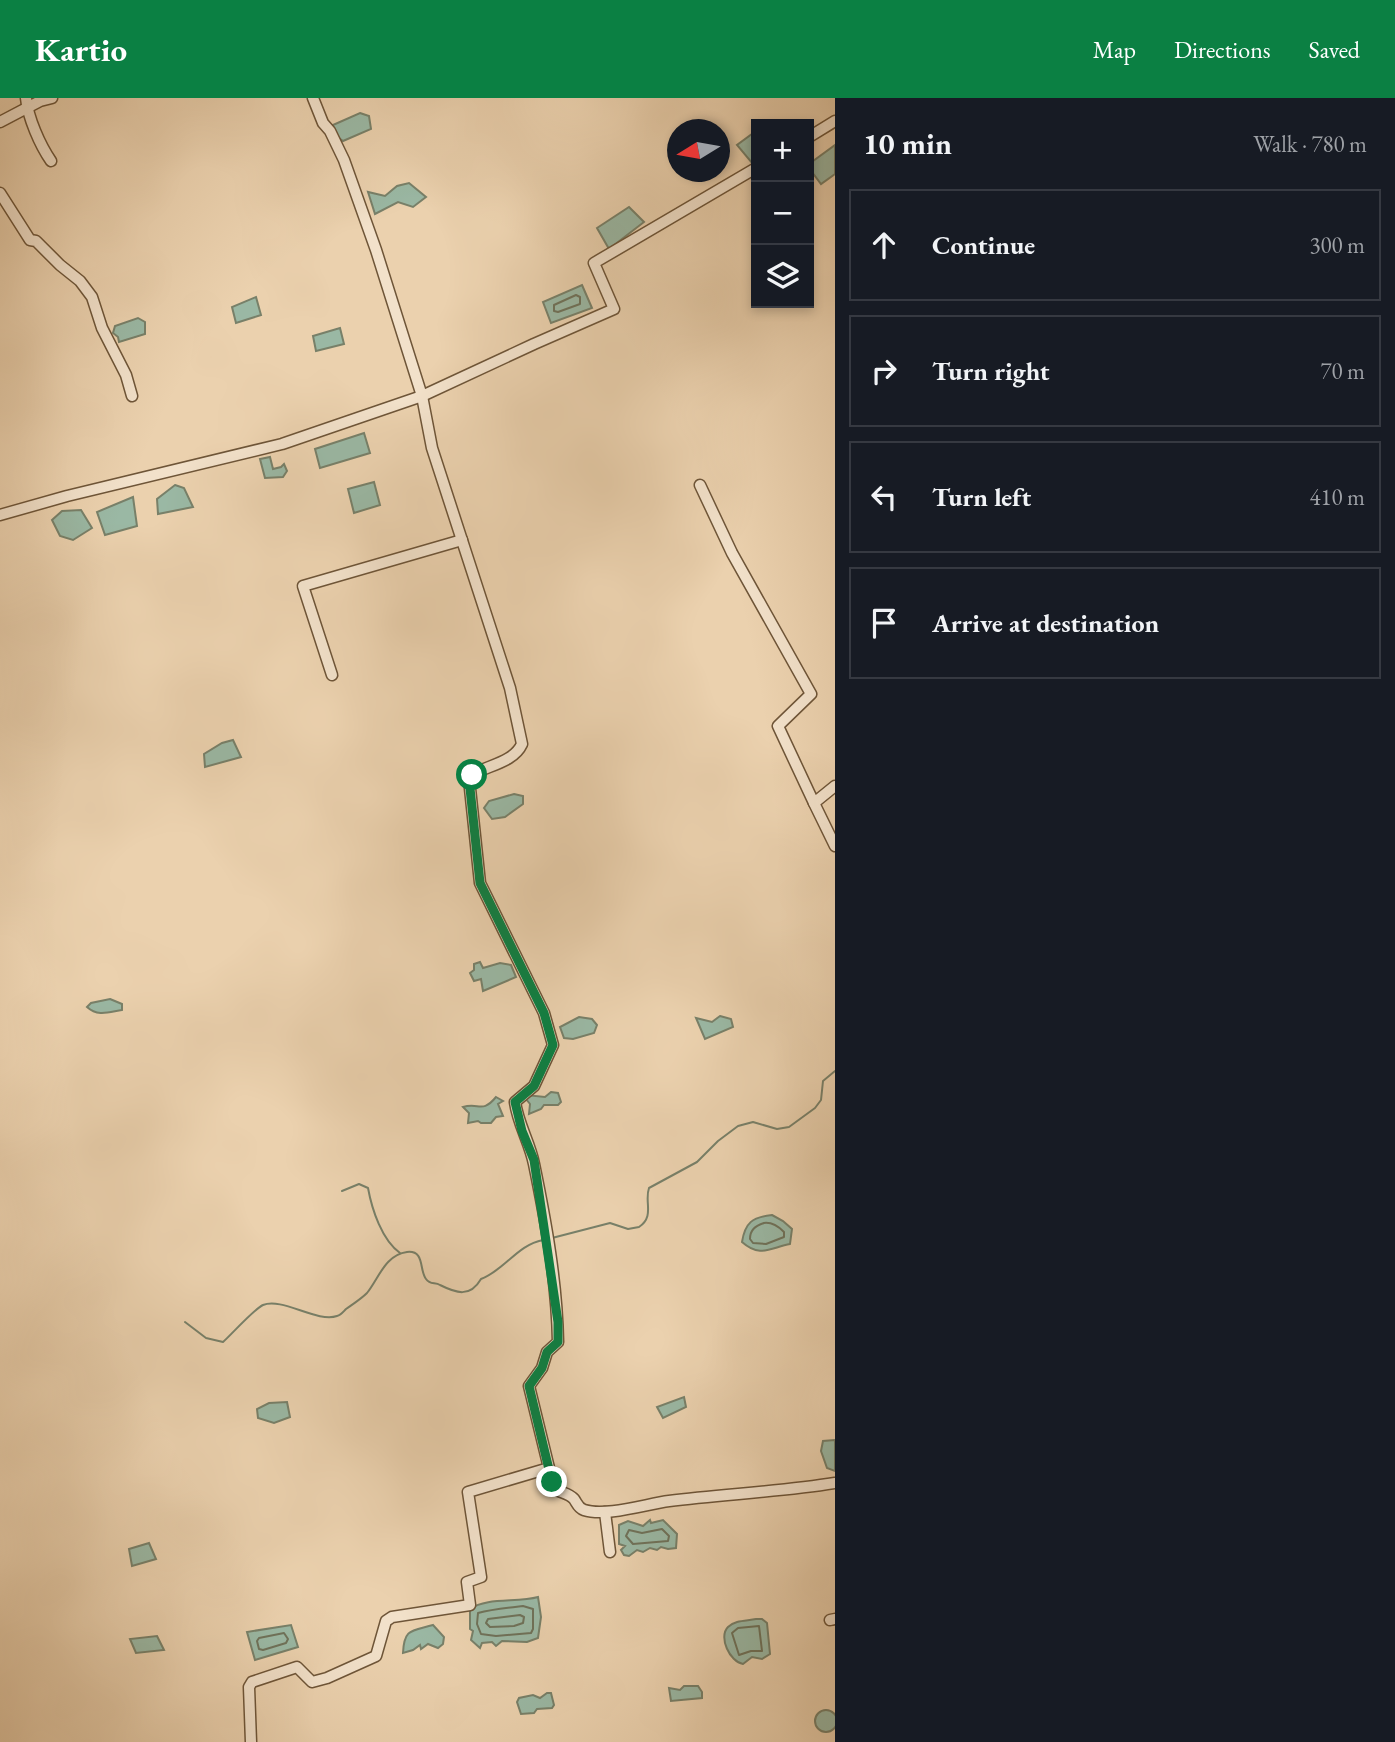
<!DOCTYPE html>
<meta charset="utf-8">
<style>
body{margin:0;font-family:"EB Garamond",serif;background:#242831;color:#f1f3f6}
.controls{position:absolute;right:21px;top:21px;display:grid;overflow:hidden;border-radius:0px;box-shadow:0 4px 10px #0003}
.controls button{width:63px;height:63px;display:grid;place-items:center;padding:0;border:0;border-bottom:2px solid #363941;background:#171b24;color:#f1f3f6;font:35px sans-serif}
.compass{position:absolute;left:667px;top:21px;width:63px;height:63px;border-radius:50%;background:#171b24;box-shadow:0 4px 10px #0003;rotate:259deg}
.stop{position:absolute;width:21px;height:21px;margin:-16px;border:5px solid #0b8043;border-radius:50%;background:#fff}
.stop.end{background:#0b8043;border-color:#fff;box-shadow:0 2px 7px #0008}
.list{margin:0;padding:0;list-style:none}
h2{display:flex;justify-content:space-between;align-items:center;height:91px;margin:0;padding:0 28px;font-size:30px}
h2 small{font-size:23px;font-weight:400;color:#9ea1a6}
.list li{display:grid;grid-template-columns:46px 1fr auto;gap:21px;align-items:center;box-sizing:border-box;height:112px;margin:0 14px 14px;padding:0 14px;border:2px solid #363941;border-radius:0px}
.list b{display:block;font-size:26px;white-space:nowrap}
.list em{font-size:23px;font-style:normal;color:#9ea1a6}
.icon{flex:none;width:38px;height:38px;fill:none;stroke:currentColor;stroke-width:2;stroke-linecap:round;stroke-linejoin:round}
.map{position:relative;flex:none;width:835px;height:1644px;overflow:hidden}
header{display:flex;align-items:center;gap:42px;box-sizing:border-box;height:98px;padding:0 35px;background:#0b8043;color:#fff}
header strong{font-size:33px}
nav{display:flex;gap:38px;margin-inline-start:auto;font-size:24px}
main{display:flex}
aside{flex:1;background:#171b24}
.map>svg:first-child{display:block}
</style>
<header>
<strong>Kartio</strong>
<nav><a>Map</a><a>Directions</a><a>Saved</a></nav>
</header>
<main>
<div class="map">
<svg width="835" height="1644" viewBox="0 0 835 1644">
<rect width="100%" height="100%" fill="#ebd1ae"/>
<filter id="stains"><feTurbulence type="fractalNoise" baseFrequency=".00286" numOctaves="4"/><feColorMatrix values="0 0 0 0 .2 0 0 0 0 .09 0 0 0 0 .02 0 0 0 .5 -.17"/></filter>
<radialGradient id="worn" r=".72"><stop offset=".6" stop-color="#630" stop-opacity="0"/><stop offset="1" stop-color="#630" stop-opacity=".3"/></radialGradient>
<g fill="#9ab8a4" stroke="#788069" stroke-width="2">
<path d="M 360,15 L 369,18 L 371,31 L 343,43 L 332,35 L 333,27 Z"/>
<path d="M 756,33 L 756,62 L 752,65 L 737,47 Z"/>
<path d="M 835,47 L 835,76 L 821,86 L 809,70 L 809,66 Z"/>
<path d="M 409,85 L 426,99 L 413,109 L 398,104 L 375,116 L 368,94 L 385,98 L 397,88 Z"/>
<path d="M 629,109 L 644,124 L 609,151 L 597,130 Z"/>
<path d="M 582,187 L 592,210 L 551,225 L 543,204 Z"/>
<path d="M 256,199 L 261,217 L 236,225 L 232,209 Z"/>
<path d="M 138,220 L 145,224 L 145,236 L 119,244 L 118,239 L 113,235 L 115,228 Z"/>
<path d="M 340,230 L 344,246 L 316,253 L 313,238 Z"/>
<path d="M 364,335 L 370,355 L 320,370 L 315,351 Z"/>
<path d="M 270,359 L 273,371 L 281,369 L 284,366 L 287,373 L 283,379 L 265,380 L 260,361 Z"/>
<path d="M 374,384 L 380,407 L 354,415 L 348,391 Z"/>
<path d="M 175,387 L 184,390 L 193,409 L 158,416 L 157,401 Z"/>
<path d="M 133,399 L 137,428 L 105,437 L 97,414 Z"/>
<path d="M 81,412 L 92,430 L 73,442 L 60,438 L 52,422 L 62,413 Z"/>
<path d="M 233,642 L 241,659 L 205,669 L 204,656 L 222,645 Z"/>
<path d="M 514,696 L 523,698 L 523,706 L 505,719 L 492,721 L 484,710 L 489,703 Z"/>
<path d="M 480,864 L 483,870 L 500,865 L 511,867 L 516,879 L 483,893 L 481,881 L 474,883 L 470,875 L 474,872 L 474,866 Z"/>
<path d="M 110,901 L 122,906 L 122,912 C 109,914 98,919 87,909 L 91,905 Z"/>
<path d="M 720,918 L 731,921 L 733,929 L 705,941 L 696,920 L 712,924 Z"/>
<path d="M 579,919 L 592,921 L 597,927 L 594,935 L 573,941 L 564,940 L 560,929 Z"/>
<path d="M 551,994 L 558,995 L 561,1004 L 558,1007 L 544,1007 L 541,1011 L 529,1016 L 530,1006 L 526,1001 L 526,997 L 545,999 Z"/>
<path d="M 496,999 L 503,1003 L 498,1006 L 503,1018 L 496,1019 L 491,1025 L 481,1025 L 478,1023 L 468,1025 L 469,1015 L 463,1009 C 479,1004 482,1016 496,999 Z"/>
<path d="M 772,1117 L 783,1123 L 792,1131 L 790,1146 C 770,1150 760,1160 742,1144 C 745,1125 752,1119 772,1117 Z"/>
<path d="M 684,1299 L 686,1309 L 663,1320 L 657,1309 Z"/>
<path d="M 287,1304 L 290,1319 L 274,1325 L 258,1320 L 257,1311 L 269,1305 Z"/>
<path d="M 835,1342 L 835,1373 L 827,1370 L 821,1353 L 823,1343 Z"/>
<path d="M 650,1422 L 651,1425 L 663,1422 L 677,1436 L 676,1450 L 668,1451 L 661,1449 L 657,1452 L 650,1450 L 643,1454 L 637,1452 L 629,1458 L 624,1457 L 621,1452 L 625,1448 L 619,1446 L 619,1427 L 628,1423 L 643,1428 Z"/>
<path d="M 149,1445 L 156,1461 L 132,1468 L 129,1451 Z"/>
<path d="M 538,1499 L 541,1519 L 538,1540 L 527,1544 L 502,1543 L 496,1548 L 492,1544 L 482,1545 L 480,1550 L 471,1542 L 473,1533 L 470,1531 L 470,1511 C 487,1499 517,1505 538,1499 Z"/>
<path d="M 756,1521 L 762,1521 L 767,1525 L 770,1556 L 762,1561 L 752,1559 L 743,1566 C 730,1564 718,1539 728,1529 C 735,1522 747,1523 756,1521 Z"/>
<path d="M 291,1527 L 298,1549 L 255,1562 L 247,1534 Z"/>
<path d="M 433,1527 L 444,1539 L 443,1546 L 438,1550 L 428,1546 L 421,1551 L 420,1547 L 413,1552 L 403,1555 C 404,1530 412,1533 433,1527 Z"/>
<path d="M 157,1538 L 164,1552 L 136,1555 L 130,1541 Z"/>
<path d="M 684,1588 L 698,1588 L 702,1594 L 702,1600 L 671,1603 L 669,1590 L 680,1592 Z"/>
<path d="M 547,1595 L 551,1595 L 554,1607 L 552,1610 L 537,1611 L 534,1615 L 521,1616 L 517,1604 L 519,1600 L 533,1597 L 540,1600 Z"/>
<circle cx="826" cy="1623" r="11"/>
</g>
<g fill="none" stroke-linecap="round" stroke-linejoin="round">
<g stroke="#6f725a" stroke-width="2">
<path d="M 576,197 L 580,199 L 580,206 L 558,214 L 554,213 L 554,207 Z"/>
<path d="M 764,1125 C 772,1124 778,1128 784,1134 L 784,1139 L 766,1146 L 753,1145 L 750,1141 C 750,1132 755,1128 764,1125 Z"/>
<path d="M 662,1431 L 669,1438 L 668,1443 L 633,1446 L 626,1438 L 629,1432 L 642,1435 Z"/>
<path d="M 523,1508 L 533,1511 L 533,1531 L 531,1535 L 496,1538 L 481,1536 L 477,1526 L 478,1515 C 493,1511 507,1510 523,1508 Z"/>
<path d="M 520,1517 L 524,1519 L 523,1525 L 514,1528 L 490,1529 L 486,1525 L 488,1521 Z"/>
<path d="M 759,1528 L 762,1553 L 751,1553 L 739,1557 L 732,1535 L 738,1530 Z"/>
<path d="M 284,1535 L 288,1541 L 286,1545 L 263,1552 L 259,1551 L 257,1543 L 259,1540 Z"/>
</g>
<g stroke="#788069" stroke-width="2">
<path d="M 342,1093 L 359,1086 L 368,1090 C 372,1112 382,1142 400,1155"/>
<path d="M 552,1140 L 610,1125 L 628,1131 L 639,1129 C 655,1118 644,1104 649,1090 L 697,1064 L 718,1043 L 738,1028 L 753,1024 L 777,1031 L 789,1029 L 815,1010 L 821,1002 L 823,983 L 835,973"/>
<path d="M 185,1224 L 206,1240 L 223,1244 C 232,1236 254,1211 263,1207 C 282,1199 317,1225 337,1218 C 341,1217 343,1214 346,1211 C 353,1206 361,1201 367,1195 C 379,1180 385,1157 407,1154 C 425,1152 419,1172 426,1181 C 430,1187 435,1184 440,1187 C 456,1195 470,1200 481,1181 C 505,1172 517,1147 543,1142"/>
</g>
<defs>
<g id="minor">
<path d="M 26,0 C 28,20 40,47 51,63"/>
<path d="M 0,24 L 40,3 L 52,0"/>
<path d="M 809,39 L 835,23"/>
<path d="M 0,95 L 30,142 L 36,143 L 60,167 L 80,183 L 92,199 L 102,230 L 126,277 L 132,298"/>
<path d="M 700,387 L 732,455 L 811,596 L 778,628 L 814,705 L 835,688"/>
<path d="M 0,417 L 67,398 L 282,346 L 422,298 L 534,246 L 614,211 L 594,165 L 756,70"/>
<path d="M 332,577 L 303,488 L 462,442"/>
<path d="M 814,705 L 835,748"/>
<path d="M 549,1370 L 555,1391 C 561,1395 569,1395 574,1401 C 577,1405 578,1410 584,1412 C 606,1419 646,1406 669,1403 C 724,1396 780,1394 835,1385"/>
<path d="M 605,1414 L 610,1454"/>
<path d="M 830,1522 L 835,1521"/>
<path d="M 251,1644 L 249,1589 L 252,1584 L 297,1569 L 312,1584 L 327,1580 L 376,1558 L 386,1523 L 392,1519 L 470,1507 L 467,1484 L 481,1479 L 468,1394 L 549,1370 L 529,1288 L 542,1270 L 547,1254 L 558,1244 C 557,1185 546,1124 534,1066 C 530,1045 518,1026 515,1004 L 534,988 L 553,947 L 544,915 L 480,785 L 469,681 C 477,668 512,668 522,646 L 510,590 L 432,350 L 422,298 L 376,152 L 344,62 L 330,33 L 323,25 L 313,0"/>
</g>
</defs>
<use href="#minor" stroke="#6e5538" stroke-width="13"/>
<use href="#minor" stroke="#f2e1ca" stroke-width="10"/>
</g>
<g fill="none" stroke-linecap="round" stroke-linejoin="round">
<path stroke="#0b8043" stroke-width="9" d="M 472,677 L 469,681 L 480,785 L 544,915 L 553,947 L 534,988 L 515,1004 L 522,1033 L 534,1062 L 558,1224 L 558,1244 L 547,1254 L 542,1270 L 529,1288 L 552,1384"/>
</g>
<rect width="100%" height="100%" filter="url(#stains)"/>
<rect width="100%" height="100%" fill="url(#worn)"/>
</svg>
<div class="controls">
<button>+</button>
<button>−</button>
<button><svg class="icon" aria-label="layers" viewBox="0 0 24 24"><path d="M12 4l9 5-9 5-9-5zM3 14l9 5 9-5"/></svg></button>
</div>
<svg class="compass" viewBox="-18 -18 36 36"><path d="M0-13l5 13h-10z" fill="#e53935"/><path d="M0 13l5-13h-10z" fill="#9ea1a6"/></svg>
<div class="stop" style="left:472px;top:677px"></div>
<div class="stop end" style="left:552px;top:1384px"></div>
</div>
<aside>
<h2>10 min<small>Walk · 780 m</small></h2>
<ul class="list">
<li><svg class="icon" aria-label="ahead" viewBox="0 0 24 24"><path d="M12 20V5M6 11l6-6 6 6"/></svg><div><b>Continue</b></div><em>300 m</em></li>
<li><svg class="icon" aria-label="right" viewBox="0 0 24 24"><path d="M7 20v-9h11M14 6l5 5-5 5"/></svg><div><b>Turn right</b></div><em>70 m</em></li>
<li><svg class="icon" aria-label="left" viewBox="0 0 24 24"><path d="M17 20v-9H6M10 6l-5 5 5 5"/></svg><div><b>Turn left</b></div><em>410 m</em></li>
<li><svg class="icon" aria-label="arrive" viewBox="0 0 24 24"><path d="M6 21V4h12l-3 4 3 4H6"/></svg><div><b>Arrive at destination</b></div></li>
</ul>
</aside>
</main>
